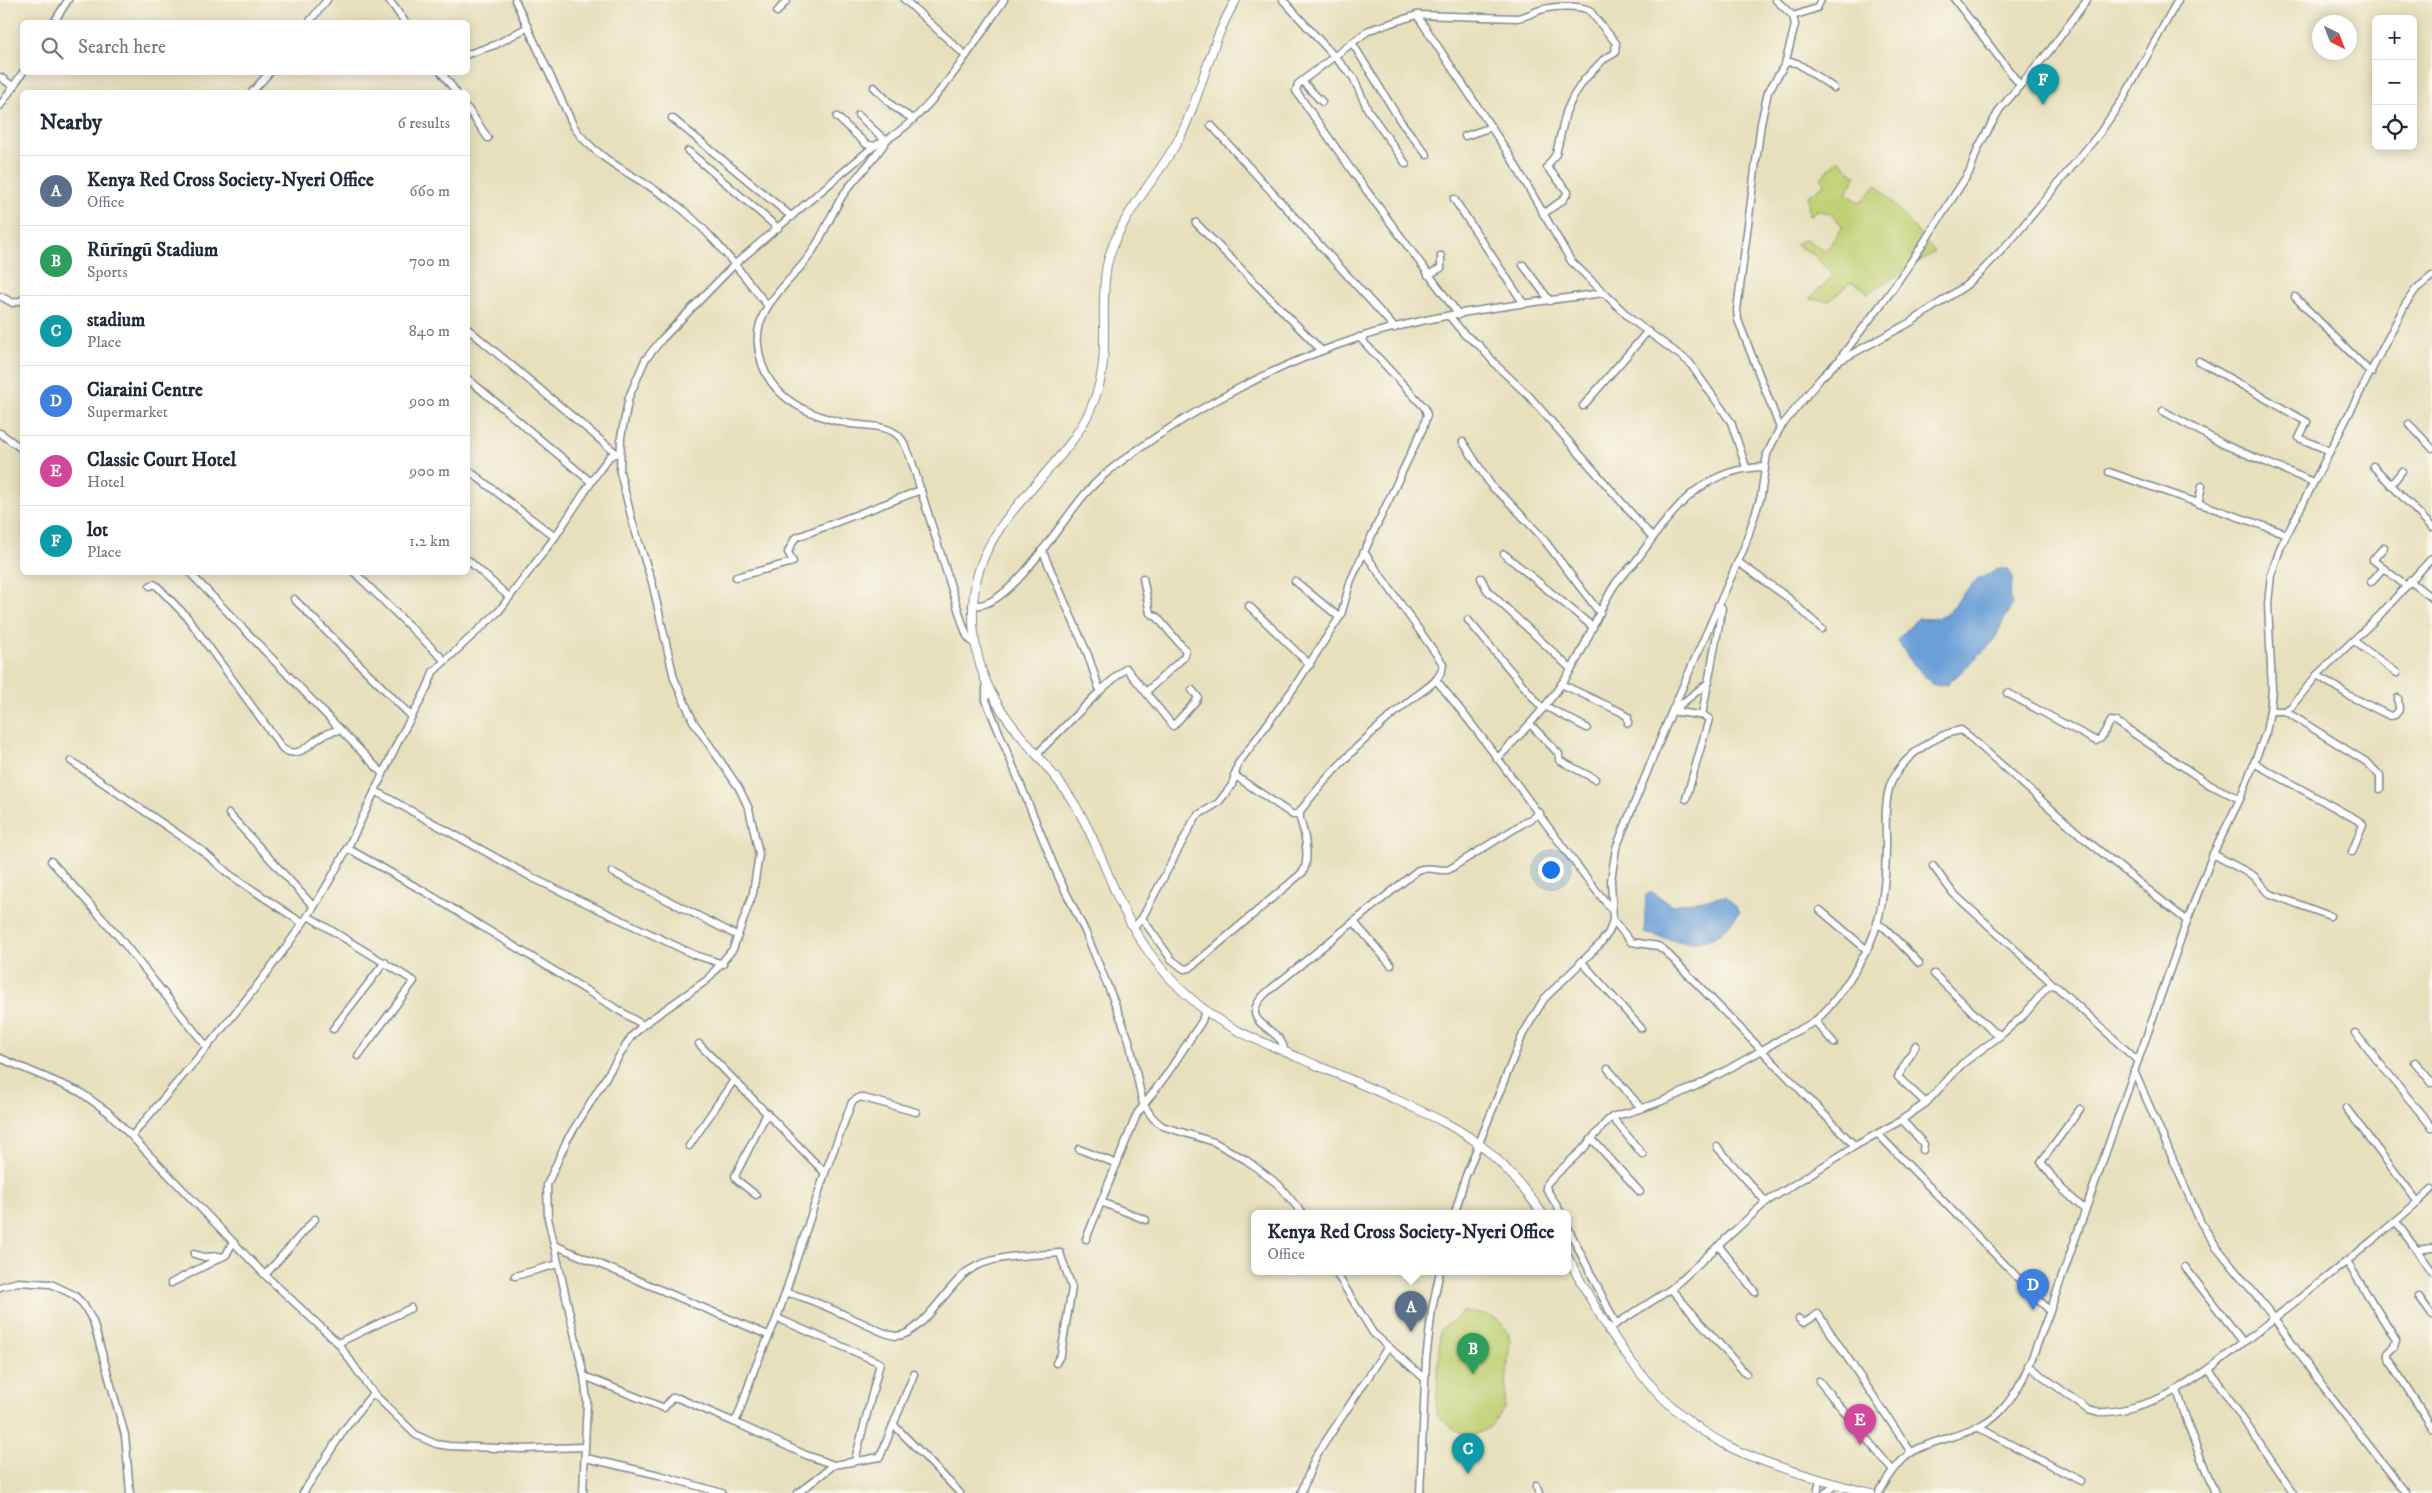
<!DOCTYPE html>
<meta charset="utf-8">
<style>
body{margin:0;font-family:"IM FELL DW Pica",serif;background:#f6f6f7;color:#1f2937}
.controls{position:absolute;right:15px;top:15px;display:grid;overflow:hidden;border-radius:8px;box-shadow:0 2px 12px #0003}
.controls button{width:45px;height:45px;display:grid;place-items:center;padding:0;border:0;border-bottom:1px solid #e0e1e3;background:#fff;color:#1f2937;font:25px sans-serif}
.compass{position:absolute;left:2312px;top:15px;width:45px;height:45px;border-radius:50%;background:#fff;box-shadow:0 2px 12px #0003;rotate:138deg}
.you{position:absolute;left:1550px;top:869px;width:18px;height:18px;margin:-12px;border:4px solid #fff;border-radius:50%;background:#1a73e8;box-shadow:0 0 0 8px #1a73e833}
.badge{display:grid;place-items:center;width:32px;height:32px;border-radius:50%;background:#1f6fb2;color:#fff;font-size:16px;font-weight:700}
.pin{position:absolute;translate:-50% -41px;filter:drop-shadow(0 1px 2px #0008)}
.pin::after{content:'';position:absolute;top:26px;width:18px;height:15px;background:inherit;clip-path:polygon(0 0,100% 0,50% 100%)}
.popup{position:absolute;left:1251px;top:1210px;width:320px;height:65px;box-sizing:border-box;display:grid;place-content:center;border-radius:8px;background:#fff;filter:drop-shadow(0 1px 4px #0005);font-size:16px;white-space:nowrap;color:#747a83}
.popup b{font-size:19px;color:#1f2937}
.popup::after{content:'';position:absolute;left:50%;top:100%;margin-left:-10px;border:10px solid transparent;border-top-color:#fff}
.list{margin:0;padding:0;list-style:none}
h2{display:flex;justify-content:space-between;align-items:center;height:65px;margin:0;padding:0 20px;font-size:21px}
h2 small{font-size:16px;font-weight:400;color:#747a83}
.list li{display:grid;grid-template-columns:32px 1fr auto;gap:15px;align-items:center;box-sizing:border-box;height:70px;padding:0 20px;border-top:1px solid #e0e1e3}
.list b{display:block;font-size:19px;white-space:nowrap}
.list p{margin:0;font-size:16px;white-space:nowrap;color:#747a83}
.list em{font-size:16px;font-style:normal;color:#747a83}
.icon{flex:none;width:28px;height:28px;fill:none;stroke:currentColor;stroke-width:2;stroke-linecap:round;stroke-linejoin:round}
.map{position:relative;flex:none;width:2432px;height:1493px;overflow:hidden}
.search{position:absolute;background:#fff;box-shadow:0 2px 12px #0003;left:20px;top:20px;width:450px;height:55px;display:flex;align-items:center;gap:12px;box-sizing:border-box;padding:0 18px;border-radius:8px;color:#747a83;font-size:19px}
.panel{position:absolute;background:#fff;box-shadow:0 2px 12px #0003;left:20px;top:90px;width:450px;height:485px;border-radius:8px}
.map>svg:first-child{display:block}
</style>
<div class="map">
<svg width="2432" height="1493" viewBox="0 0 2432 1493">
<rect width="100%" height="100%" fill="#fbf7ec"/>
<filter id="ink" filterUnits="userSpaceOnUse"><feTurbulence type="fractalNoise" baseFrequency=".02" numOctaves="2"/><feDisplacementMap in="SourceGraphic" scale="10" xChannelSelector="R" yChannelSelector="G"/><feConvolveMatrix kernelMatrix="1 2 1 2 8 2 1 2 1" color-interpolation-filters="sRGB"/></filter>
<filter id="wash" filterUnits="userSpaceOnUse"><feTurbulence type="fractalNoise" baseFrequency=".0096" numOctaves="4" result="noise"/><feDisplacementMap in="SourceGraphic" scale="20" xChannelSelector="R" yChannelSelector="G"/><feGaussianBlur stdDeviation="1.12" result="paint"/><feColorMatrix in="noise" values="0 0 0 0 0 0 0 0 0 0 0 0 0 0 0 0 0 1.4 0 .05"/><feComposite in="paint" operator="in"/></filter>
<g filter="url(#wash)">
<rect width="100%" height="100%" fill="#e7e0bd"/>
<g fill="#c0d073" stroke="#6e8068">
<path d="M 1838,159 L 1856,176 L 1846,193 L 1860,203 L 1877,185 L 1935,252 L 1867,294 L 1865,289 L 1851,282 L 1830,301 L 1809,299 L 1833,276 L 1814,255 L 1795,244 L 1806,239 L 1825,251 L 1843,227 L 1832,214 L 1817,210 L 1809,216 L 1808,196 L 1825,184 L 1821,178 Z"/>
<path d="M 1465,1311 C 1485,1313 1504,1317 1510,1339 L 1504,1409 L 1490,1427 L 1471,1437 L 1457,1431 L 1436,1415 L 1440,1330 Z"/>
</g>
<g fill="#6a9fd7" stroke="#42679a">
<path d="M 1998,569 L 2007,569 L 2013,577 L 2009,597 L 2012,604 L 1993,642 L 1948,684 L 1933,685 L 1910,660 L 1897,640 L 1918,618 C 1953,623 1950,605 1971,585 C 1979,577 1989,575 1998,569 Z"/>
<path d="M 1652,892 L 1672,905 L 1726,896 L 1740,911 C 1712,953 1687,944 1644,933 L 1646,895 Z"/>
</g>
</g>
<g filter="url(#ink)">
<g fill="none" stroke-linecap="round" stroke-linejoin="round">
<defs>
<g id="minor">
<path d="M 389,0 L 405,22"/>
<path d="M 515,0 L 574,127 C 597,161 641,178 673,202 C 711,231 738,269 768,306"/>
<path d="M 905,0 L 966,56"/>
<path d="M 1283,0 L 1353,77 L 1368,110 L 1406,164"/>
<path d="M 1776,0 L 1793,16 L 1795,25 L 1785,64 L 1768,92 L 1761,123 L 1737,310 L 1738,320 L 1780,428"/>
<path d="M 1955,0 L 2020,85"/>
<path d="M 777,12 L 787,0"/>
<path d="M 1417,15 L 1510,156 L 1571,261 L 1632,320 L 1689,362 L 1731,422 L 1746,467"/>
<path d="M 1793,16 L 1817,8 L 1821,0"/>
<path d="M 54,22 L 68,0"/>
<path d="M 309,22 L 327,0"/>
<path d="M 1353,44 L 1401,122 L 1427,155"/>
<path d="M 468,54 L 495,45 L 528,27"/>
<path d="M 1785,64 L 1788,62 L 1797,63 L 1834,88"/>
<path d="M 441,72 L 456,92"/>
<path d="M 0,77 L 14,87"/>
<path d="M 1302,81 L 1322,102"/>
<path d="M 874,87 L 894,107 L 913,119"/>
<path d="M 252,92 L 270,72"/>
<path d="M 0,106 L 23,72"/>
<path d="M 468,109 L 488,138"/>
<path d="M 858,115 L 886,141 C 874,161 856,176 843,195 C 831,214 823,236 810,255 C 791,282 754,307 758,344 C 762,395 806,416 851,424 C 866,426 883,425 895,433 C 904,439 907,450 911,459 L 963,625 L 967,636 L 976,646"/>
<path d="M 837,117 L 866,144 L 874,146"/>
<path d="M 672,118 L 792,217"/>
<path d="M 1211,125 L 1395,328"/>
<path d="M 1465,136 L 1492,127"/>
<path d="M 688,151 L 778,228"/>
<path d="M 1454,199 L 1524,304"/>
<path d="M 1196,223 L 1322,351"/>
<path d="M 1523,265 L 1550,301"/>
<path d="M 1428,275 L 1441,268 L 1441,256"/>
<path d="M 0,296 L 13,303 L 22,300"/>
<path d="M 2295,297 L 2371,373"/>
<path d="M 1459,315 L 1355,175 L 1296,91 L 1298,84 L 1369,30 L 1417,15 L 1517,18 C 1527,17 1534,11 1544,9 C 1556,6 1578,5 1589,10 L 1616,43 L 1615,53 L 1603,60 L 1584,80 L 1573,97 L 1566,112 L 1556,154 L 1547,167 L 1568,192 L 1563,200 L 1543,214"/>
<path d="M 1450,317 L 1465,335 L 1479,345 L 1498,367 L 1529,396 L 1652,537"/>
<path d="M 468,329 L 616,453"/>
<path d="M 1841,357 L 1889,294 L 1919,250 L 1970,171 L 1978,148 L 2000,109 L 2051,49 L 2087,0"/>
<path d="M 2199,361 L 2307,422 L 2299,438 L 2330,451"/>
<path d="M 468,379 L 591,482"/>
<path d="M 1583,406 L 1648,331"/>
<path d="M 2163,411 L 2225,445 L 2313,482"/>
<path d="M 2409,424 L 2432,448"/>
<path d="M 0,433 L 22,449"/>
<path d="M 1463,442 L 1492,487 L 1506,499 L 1541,536 L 1600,613"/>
<path d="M 2373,466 L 2432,527"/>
<path d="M 468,470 L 555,537"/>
<path d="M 2109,472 L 2287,534"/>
<path d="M 2391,485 L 2402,471"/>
<path d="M 2198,504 L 2202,486"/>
<path d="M 2384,547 L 2373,560 L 2406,586"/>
<path d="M 1504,554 L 1593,627"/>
<path d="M 468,560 L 509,597"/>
<path d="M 1738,562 L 1787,597 L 1822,629"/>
<path d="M 189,572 L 383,774"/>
<path d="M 354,572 L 445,661"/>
<path d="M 736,577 L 793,562 L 788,552 L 795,538 L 921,490"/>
<path d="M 1143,578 L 1150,613 L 1157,617 L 1186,651 L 1184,657 L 1146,692"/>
<path d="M 1481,578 L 1487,590 L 1571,669"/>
<path d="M 1295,581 L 1339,617"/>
<path d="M 2410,581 L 2432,598"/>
<path d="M 2371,582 L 2383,568"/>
<path d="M 150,586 L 154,584 L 157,586 L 187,617 L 283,749 C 300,760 310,742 324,735 C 329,732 335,731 340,730"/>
<path d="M 294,599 L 411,716"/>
<path d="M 972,606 C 977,605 983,605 987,603 C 1018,592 1062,521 1085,494 C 1098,479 1114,466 1130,455 C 1198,406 1278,364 1358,338 C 1433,313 1524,304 1603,293"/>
<path d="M 1249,606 L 1310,665"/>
<path d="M 1468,620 L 1543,709"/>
<path d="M 2354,641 L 2397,673"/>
<path d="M 2317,675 L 2350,696 L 2390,716 L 2395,715 L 2399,710 L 2398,698"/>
<path d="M 1436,680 C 1499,754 1551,836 1612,910"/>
<path d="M 986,684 L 986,700 L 992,715 L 1059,878 L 1085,931 L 1116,1006 L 1129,1040 L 1143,1104 L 1153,1118 L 1162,1126 L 1214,1142 L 1246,1160 L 1279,1185 L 1302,1213"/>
<path d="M 1561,684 L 1621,712 L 1628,717 L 1628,723"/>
<path d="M 1100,691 L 1126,668 L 1173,726 L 1196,701 L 1198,697 L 1192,690"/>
<path d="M 2007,693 L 2096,741 L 2101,738 L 2111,721 L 2117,722 L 2210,785 L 2240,799"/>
<path d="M 1545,706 L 1587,728"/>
<path d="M 1672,711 L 1705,716 L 1709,719 L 1686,799"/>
<path d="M 2270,711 L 2285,711 L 2291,707 L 2317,675 L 2378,617 L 2432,558"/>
<path d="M 2285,711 L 2368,763 L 2380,776 L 2380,789"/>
<path d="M 1677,712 L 1680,705 L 1709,682"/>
<path d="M 1702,715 L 1722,608 L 1718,605"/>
<path d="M 1530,724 L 1559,754 L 1559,760 L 1595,779"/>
<path d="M 1037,754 L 1100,691 L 1088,655 L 1042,550"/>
<path d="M 1497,759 C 1526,729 1553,700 1574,665 C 1589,639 1598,611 1614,586 C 1619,577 1629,570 1636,561 C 1671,513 1699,468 1765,467"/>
<path d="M 71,761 L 200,849 L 229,874 L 302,923"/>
<path d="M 2254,763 L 2361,822 L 2363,825 L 2352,852"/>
<path d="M 1234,775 L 1293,815 L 1300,813"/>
<path d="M 375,791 L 535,879 L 695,955 L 723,964"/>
<path d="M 229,814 L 314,907"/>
<path d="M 347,848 L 427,893 L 643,1025"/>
<path d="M 2213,854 L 2254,876 L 2268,893 L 2330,916"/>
<path d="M 51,861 L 118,936 L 207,1047"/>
<path d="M 1933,866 L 1953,893 L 2054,985"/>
<path d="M 612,872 L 738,936"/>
<path d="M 1820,910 L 1867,950"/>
<path d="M 308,916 L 414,981 L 358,1056"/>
<path d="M 1142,918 L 1171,959 L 1184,969 L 1190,968 L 1303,872 C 1309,861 1306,840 1303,829 C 1301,820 1298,818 1301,810 C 1334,767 1371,731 1413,698 C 1425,689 1442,680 1443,664 L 1364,552"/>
<path d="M 1613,920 L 1631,942 L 1658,946 L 1664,950 L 1855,1146"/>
<path d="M 1354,922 L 1391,965"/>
<path d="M 1877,924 L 1885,928 L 1919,963"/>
<path d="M 1133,928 L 1142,918 L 1194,820 L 1198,815 L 1218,803 L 1232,785 L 1238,764 L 1293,689 L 1341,615 L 1351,580 L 1364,552 L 1423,428 L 1427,415 L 1425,408 L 1359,337"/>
<path d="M 1581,961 L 1641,1028"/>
<path d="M 1934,974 L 1991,1030 L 2001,1035"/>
<path d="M 1815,1021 L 1834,1043"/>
<path d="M 333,1029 L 385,962"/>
<path d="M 2355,1033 L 2432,1127"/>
<path d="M 699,1044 L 825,1173"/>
<path d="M 1916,1045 L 1898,1077 L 1926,1103"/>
<path d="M 1284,1051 C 1284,1026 1232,1025 1267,992 L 1418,870 C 1430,866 1437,871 1448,870 L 1540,813"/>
<path d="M 0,1058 L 80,1092 L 108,1112 L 265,1275 L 338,1343 L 373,1393 L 416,1435 L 436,1444 L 449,1446 L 522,1449 L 584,1447"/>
<path d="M 2415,1062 L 2432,1083"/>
<path d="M 1608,1069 L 1641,1108"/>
<path d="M 2134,1071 L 2201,1223 L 2216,1246 L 2274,1318 L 2323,1387 L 2406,1493"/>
<path d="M 2346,1108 L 2418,1202"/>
<path d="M 2080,1109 L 2041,1162 L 2060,1187 L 2085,1210"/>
<path d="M 1612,1117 L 1643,1155"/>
<path d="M 1902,1120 L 1924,1144 L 1923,1150"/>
<path d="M 1878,1134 L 2050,1311"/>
<path d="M 132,1136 C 194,1061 260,989 313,908 C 346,857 370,801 396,746 C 407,721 425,699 433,672 L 499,611 L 555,537 L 598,472 L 610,456 L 619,453"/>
<path d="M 1592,1139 L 1640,1192"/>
<path d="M 689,1146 L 734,1080"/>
<path d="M 1717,1147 L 1766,1202"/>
<path d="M 1079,1149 L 1117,1164"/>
<path d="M 756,1195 L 737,1180 L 735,1176 L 767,1113"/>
<path d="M 1101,1202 L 1146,1220"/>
<path d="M 1455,1213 L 1465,1178 L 1523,1034 L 1544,999 L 1600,944 L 1609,932 L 1613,920 L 1611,880 L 1616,848 L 1672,711 L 1744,548 L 1761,496 L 1767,454 L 1780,428 L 1820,379 L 1837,362 L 1911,322 L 1965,286 L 1980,273 L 2013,238 L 2099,134 L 2123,99 L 2178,0"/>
<path d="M 1561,1213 L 1546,1188 L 1547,1183 L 1583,1149 L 1608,1120 L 1615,1116 C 1674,1102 1724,1072 1776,1042 C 1788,1034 1804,1029 1816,1020 C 1835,1004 1851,978 1863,957 C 1883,924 1886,880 1886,843 C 1886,824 1884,801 1891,783 C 1902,757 1934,735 1961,730 L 1970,737 L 2085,839 L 2187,921"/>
<path d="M 2396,1222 L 2432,1271"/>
<path d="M 1567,1226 L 1616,1324"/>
<path d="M 1086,1239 L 1137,1114 L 1167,1074 L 1202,1021 L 1205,1010"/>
<path d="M 554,1245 L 768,1335"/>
<path d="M 1719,1246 L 1755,1292"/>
<path d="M 2416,1250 L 2432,1248"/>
<path d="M 194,1254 L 204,1257 L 219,1256"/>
<path d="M 2347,1262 L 2396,1340 L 2394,1347 L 2388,1352 L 2388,1358 L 2432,1427"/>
<path d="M 2185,1267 L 2243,1342"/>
<path d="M 1335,1271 L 1373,1333 L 1425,1379"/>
<path d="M 265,1275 L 315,1219"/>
<path d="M 515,1276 L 558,1264"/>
<path d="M 171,1283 L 226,1255 L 233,1242"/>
<path d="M 0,1287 L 18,1282 L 51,1284 L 74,1295 L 83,1304 L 93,1321 L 125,1435 L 130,1493"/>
<path d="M 1671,1289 L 1746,1374"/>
<path d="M 786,1293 C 800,1293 851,1318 867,1325 C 876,1329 886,1335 896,1336 C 921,1336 947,1286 968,1271 C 992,1254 1031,1256 1060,1253 L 1072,1288 L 1061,1354 L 1056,1363"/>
<path d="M 2419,1297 L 2432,1315"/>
<path d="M 777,1318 L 880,1363 L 855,1460"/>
<path d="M 1799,1319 L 1804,1323 L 1818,1314 L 1911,1452"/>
<path d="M 1608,1331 L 1616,1324 L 1671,1289 L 1766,1202 L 1855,1146 L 1900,1121 L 1926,1103 L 1962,1064 L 2001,1035 L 2025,1014 L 2047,987 L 2051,985 L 2057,987 L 2138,1061"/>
<path d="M 338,1343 L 411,1308"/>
<path d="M 2028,1365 L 2088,1410 C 2110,1418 2158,1401 2178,1389 C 2213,1369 2244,1341 2276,1317 C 2329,1275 2382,1235 2432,1189"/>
<path d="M 2209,1369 L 2293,1493"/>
<path d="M 584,1376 L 664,1408 L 672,1398 L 678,1398 L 734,1422 L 738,1416 L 754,1370 L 777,1318 L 825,1173 L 852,1102 L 860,1097 L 916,1112"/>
<path d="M 1819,1381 L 1893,1471"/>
<path d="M 2177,1390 L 2190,1431 L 2215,1493"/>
<path d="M 734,1422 L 806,1455 L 834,1465"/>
<path d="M 894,1425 L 960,1493"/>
<path d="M 1977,1427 L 2081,1481"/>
<path d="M 586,1458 L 659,1475 L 722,1493"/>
<path d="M 1536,1486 L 1539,1493"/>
<path d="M 303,1493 L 344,1430 L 373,1393"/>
<path d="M 583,1493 L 587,1401 L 584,1376 L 548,1218 L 547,1185 L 567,1140 L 631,1037 L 643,1025 L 707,980 L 733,949 L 753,893 L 759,854 L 749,809 L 739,788 L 693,721 L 674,678 L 652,582 L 633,524 L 620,472 L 621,437 L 629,397 L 645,360 L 662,339 L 735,264 L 874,146 C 926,125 973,45 1004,0"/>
<path d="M 798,1493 L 834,1465 L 880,1457 L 914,1374"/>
<path d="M 1301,1493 L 1316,1456 L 1388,1347"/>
<path d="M 1420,1493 L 1426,1360 L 1432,1309 L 1440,1271"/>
<path d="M 1817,1493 L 1820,1481"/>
<path d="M 1825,1493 L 1837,1485"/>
<path d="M 1879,1493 C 1887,1479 1898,1461 1912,1452 C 1939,1436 1976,1436 1999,1413 C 2025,1387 2036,1345 2050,1311 L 2187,921 L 2213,854 L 2240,799 L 2266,732 L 2270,711 L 2272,689 L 2268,604 L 2271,575 L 2281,546 L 2405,305 L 2416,289 L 2432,276"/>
</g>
<g id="major">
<path d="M 1236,0 C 1210,42 1202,93 1180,137 C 1157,180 1118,216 1107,265 C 1099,306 1110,349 1098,389 C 1077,464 996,502 977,577 C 969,612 973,652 987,684 C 1006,727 1044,758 1070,797 C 1092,830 1104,867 1120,902 C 1141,948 1172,987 1213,1016 C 1239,1034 1268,1044 1297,1057 C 1330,1071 1364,1085 1397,1100 C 1425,1113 1454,1125 1479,1144 C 1504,1163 1524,1188 1542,1213"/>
<path d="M 1567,1256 C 1607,1332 1651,1407 1730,1447 C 1747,1456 1765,1462 1783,1468 C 1813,1477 1841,1487 1871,1493"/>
</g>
</defs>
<use href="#minor" stroke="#81888e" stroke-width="9"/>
<use href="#major" stroke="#81888e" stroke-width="10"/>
<use href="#minor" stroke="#fff" stroke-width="6"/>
<use href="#major" stroke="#fff" stroke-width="8"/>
</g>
</g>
</svg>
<div class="controls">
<button>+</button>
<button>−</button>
<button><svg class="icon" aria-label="locate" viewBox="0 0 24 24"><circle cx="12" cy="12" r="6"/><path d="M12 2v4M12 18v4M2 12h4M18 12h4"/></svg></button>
</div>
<svg class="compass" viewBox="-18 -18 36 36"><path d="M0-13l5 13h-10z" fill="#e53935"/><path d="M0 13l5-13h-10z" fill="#747a83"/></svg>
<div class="you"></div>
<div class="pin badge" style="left:1411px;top:1332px;background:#5c6f8a">A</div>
<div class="popup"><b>Kenya Red Cross Society-Nyeri Office</b>Office</div>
<div class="pin badge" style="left:1473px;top:1374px;background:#2e9e5b">B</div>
<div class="pin badge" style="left:1468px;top:1474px;background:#0f9aa8">C</div>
<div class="pin badge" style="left:2033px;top:1310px;background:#3f7fe0">D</div>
<div class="pin badge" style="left:1860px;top:1445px;background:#d1479c">E</div>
<div class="pin badge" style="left:2043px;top:105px;background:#0f9aa8">F</div>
<div class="search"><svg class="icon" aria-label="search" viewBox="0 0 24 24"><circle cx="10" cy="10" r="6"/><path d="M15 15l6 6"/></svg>Search here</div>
<section class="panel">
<h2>Nearby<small>6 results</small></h2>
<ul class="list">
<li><span class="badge" style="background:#5c6f8a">A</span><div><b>Kenya Red Cross Society-Nyeri Office</b><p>Office</p></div><em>660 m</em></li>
<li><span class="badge" style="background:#2e9e5b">B</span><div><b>Rũrĩngũ Stadium</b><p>Sports</p></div><em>700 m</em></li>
<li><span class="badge" style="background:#0f9aa8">C</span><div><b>stadium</b><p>Place</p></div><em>840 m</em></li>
<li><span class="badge" style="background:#3f7fe0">D</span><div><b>Ciaraini Centre</b><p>Supermarket</p></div><em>900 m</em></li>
<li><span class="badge" style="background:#d1479c">E</span><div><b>Classic Court Hotel</b><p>Hotel</p></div><em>900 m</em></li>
<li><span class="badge" style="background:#0f9aa8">F</span><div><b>lot</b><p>Place</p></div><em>1.2 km</em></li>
</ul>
</section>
</div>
